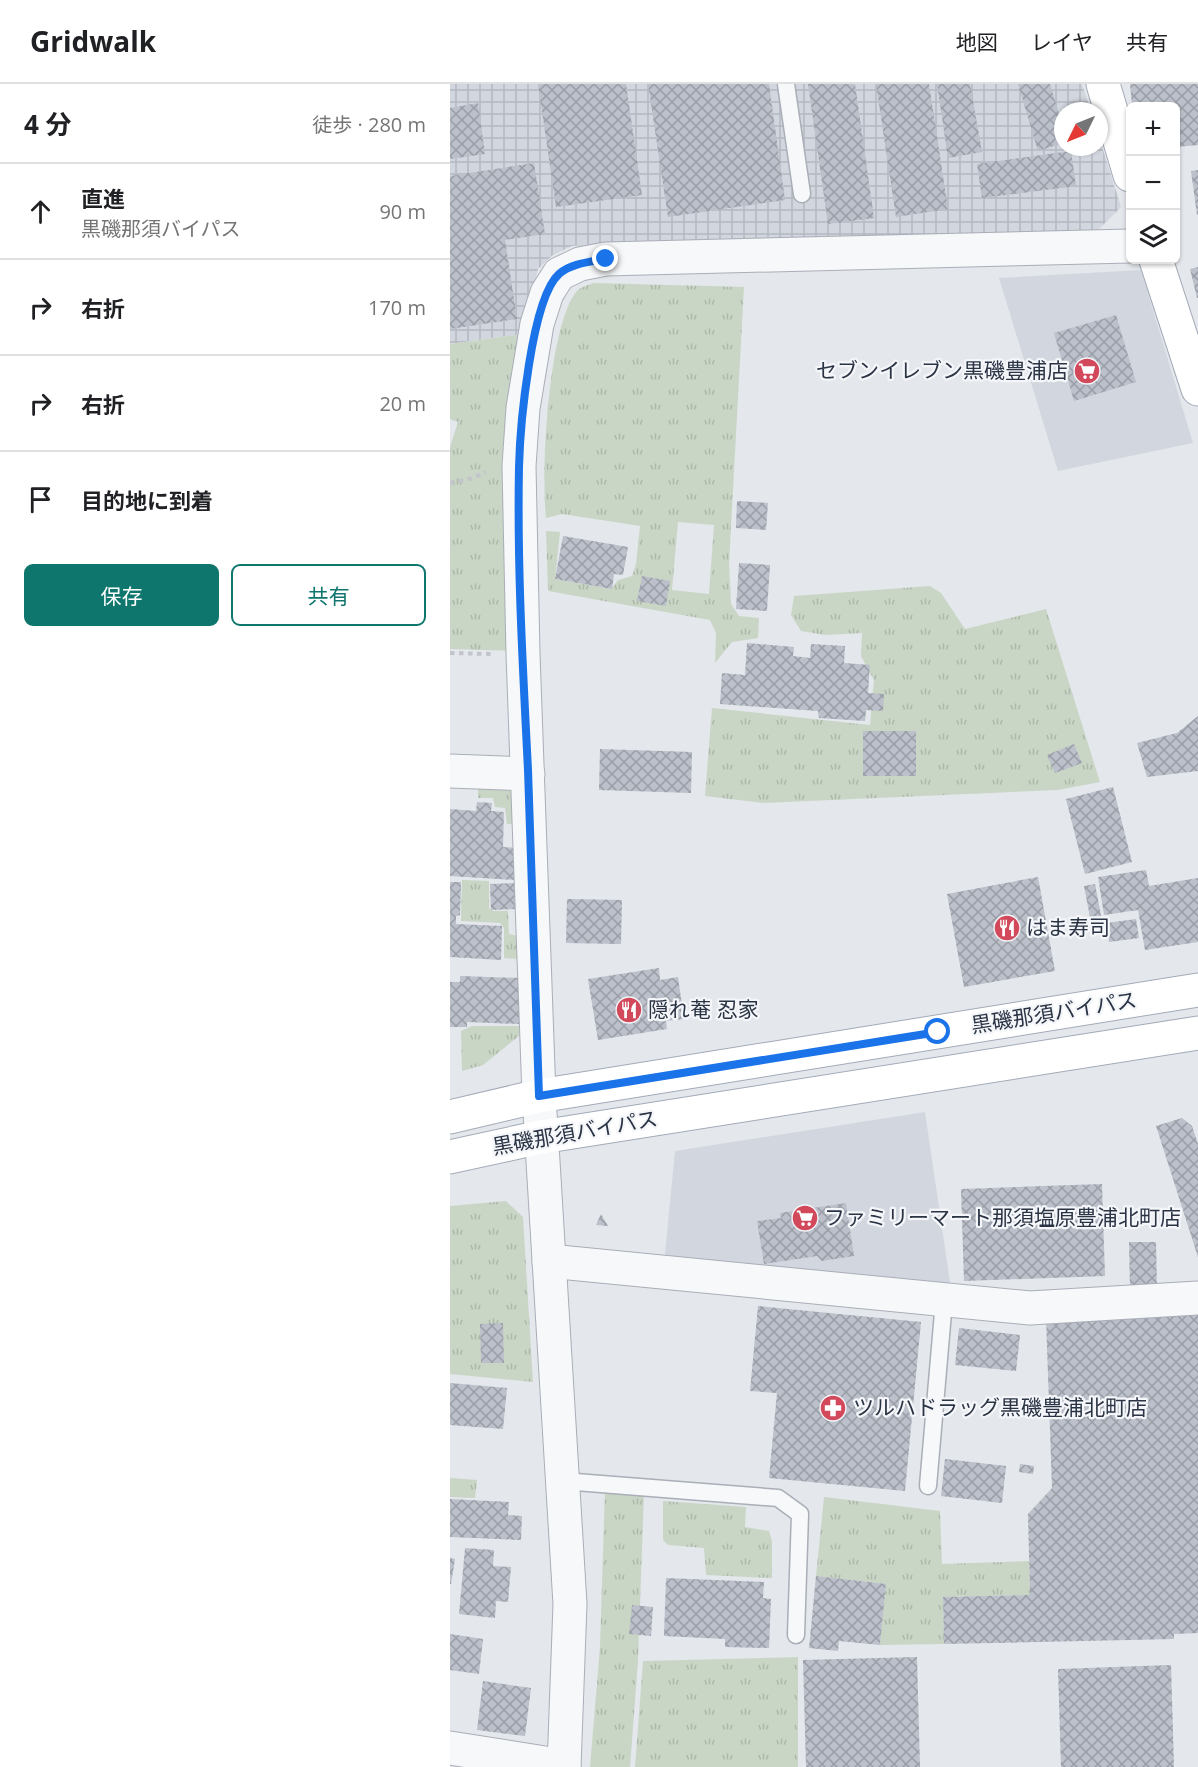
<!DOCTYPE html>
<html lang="ja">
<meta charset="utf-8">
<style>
body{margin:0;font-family:"Open Sans","Noto Sans JP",sans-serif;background:#f2f2f2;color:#202124}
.controls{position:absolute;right:18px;top:18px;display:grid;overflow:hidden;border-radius:9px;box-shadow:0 2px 4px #0004}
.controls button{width:54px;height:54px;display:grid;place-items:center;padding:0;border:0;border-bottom:2px solid #e0e0e0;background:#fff;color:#202124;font:30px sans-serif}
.compass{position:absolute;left:604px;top:18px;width:54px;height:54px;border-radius:50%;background:#fff;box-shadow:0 2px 4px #0004;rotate:227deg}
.stop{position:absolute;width:18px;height:18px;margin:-14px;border:4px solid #1a73e8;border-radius:50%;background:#fff}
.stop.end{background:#1a73e8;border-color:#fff;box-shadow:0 2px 6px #0008}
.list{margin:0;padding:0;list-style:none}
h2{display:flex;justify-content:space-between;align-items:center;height:78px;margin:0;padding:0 24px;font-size:26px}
h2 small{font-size:20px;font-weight:400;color:#757577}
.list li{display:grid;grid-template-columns:39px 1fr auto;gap:18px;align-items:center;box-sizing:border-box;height:96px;padding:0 24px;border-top:2px solid #e0e0e0}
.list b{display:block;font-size:22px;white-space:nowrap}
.list p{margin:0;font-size:20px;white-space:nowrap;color:#757577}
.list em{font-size:20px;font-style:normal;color:#757577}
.actions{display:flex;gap:12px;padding:18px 24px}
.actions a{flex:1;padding:14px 0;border:2px solid #0f766e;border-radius:9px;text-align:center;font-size:21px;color:#0f766e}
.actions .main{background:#0f766e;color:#fff}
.icon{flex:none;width:33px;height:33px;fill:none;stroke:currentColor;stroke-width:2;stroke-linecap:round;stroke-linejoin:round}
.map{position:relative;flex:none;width:748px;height:1683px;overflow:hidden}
header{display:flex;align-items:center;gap:36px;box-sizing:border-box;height:84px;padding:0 30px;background:#fff;border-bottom:2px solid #e0e0e0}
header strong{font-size:28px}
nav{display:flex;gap:33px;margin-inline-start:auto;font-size:21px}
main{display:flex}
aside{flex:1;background:#fff}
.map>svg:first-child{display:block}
</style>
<header>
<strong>Gridwalk</strong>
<nav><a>地図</a><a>レイヤ</a><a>共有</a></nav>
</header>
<main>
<aside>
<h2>4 分<small>徒歩 · 280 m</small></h2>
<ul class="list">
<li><svg class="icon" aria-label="ahead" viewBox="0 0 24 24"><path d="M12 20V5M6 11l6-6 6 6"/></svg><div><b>直進</b><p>黒磯那須バイパス</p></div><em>90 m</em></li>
<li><svg class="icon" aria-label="right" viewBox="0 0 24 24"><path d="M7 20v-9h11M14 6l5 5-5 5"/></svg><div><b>右折</b></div><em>170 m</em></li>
<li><svg class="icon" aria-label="right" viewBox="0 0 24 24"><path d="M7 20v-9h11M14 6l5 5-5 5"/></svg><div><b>右折</b></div><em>20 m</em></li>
<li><svg class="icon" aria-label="arrive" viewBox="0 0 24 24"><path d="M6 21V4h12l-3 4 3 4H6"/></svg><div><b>目的地に到着</b></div></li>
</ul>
<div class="actions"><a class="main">保存</a><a>共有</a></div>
</aside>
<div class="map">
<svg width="748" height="1683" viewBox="0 0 748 1683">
<defs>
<pattern id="industrial-grid" width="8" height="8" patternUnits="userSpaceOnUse" patternTransform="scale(1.5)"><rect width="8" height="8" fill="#d2d6de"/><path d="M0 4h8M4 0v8" fill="none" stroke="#b4b8c0"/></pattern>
<pattern id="grass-tufts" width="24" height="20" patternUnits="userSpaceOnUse" patternTransform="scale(1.5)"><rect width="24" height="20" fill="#c9d6c5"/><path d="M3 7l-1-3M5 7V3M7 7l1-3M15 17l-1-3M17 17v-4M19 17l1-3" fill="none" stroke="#adb8ab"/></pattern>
<pattern id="building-cross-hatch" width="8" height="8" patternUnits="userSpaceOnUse" patternTransform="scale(1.5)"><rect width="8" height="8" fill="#bbc0ca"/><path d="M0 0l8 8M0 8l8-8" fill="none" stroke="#989da6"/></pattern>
</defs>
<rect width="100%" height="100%" fill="#e4e7ec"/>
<g fill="#d2d6de">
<path d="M 691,186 L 743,359 L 608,387 L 549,194 Z"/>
<path d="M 475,1028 L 501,1205 L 214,1180 L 225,1067 Z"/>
</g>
<path fill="url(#industrial-grid)" d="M 0,0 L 632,0 L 641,27 L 613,27 L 613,63 L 649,63 L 649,53 L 671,123 L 644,150 L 196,158 L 122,162 L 103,171 L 88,185 L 72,250 L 0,260 Z"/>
<g fill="url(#grass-tufts)" fill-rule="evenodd">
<path d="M 144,199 L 294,203 L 279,480 L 281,520 L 289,532 L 309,534 L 308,554 L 282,558 L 265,579 L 266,549 L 260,536 L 98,507 L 96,447 L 110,448 L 105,495 L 161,505 L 168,496 L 182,492 L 186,480 L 190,442 L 112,430 L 96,434 C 91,388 98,241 127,207 C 131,203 138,201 144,199 ZM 228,438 L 264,441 L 259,510 L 222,506 Z"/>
<path d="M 72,250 L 69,567 L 0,565 L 0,363 L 8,338 L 0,335 L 0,260 Z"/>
<path d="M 480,502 L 491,509 L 515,545 L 596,525 L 650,698 L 608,706 L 313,719 L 255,712 L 262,624 L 420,641 L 424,596 L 411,572 L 412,549 L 375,551 L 351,547 L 341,531 L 344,512 Z"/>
<path d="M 28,702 L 65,703 L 66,739 L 57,740 L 55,724 L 45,723 L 43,714 L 28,714 Z"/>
<path d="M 12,796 L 39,797 L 39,824 L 43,827 L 58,827 L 59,850 L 68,852 L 68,875 L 54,874 L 54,844 L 50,839 L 11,837 Z"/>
<path d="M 22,942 L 69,942 L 69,952 L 33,981 L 12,987 L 11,947 Z"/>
<path d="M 56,1117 L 73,1133 L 83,1298 L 0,1290 L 0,1122 Z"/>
<path d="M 0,1394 L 27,1396 L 25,1414 L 0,1413 Z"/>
<path d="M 155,1406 L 194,1409 L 188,1577 L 180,1683 L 140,1683 L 150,1563 Z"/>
<path d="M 374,1413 L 490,1427 L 492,1480 L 579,1477 L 580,1511 L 493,1513 L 494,1560 L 430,1561 L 436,1500 L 366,1492 Z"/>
<path d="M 213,1417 L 296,1423 L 295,1443 L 319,1447 L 322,1457 L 322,1494 L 256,1491 L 254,1464 L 218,1461 L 213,1456 Z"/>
<path d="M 348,1573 L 348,1683 L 185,1683 L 193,1577 Z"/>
</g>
<g fill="url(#building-cross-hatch)">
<path d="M 88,0 L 176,0 L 192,111 L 106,123 Z"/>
<path d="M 198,0 L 319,0 L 335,116 L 218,133 Z"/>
<path d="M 358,0 L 405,0 L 424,134 L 378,140 Z"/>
<path d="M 426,0 L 479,0 L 498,125 L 446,133 Z"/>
<path d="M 487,0 L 520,0 L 532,68 L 498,74 Z"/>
<path d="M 568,0 L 600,0 L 613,43 L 613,59 L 588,67 Z"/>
<path d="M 680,0 L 748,0 L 748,61 L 726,63 L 726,22 L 682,22 Z"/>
<path d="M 28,19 L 35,70 L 0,75 L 0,24 Z"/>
<path d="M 621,67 L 626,102 L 532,114 L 527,80 Z"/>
<path d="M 84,79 L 95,150 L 55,156 L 67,235 L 0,245 L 0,92 Z"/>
<path d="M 748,86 L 748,131 L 747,131 L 741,87 Z"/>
<path d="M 748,183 L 748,214 L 747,214 L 740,185 Z"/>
<path d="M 666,231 L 686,298 L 624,317 L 604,249 Z"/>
<path d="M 287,417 L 318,419 L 316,446 L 286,444 Z"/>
<path d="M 113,452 L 178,463 L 173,491 L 164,490 L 162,505 L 105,495 Z"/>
<path d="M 289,479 L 320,481 L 317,527 L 286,525 Z"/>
<path d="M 192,492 L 220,497 L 216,522 L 187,517 Z"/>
<path d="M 297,559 L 344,563 L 343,572 L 360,574 L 361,560 L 395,562 L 394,579 L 420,581 L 418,609 L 434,610 L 433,627 L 416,626 L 415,637 L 369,634 L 368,627 L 270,620 L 272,589 L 295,591 Z"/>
<path d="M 748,632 L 748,687 L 697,693 L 687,659 L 727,649 Z"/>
<rect x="413" y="647" width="53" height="45"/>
<path d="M 624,660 L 632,679 L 605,689 L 597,671 Z"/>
<path d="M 150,665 L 242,668 L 241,709 L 149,706 Z"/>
<path d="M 663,703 L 682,778 L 635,790 L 616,715 Z"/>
<path d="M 27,718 L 42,719 L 41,727 L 54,728 L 53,763 L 68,764 L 66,796 L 0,792 L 0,725 L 26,727 Z"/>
<path d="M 696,786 L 699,802 L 748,794 L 748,858 L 695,866 L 688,826 L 654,831 L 648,793 Z"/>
<path d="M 588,793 L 605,887 L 514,903 L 497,810 Z"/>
<path d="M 0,798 L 11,798 L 10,831 L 6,832 L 6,840 L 52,842 L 51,876 L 0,873 Z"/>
<path d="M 66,799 L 67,825 L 41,826 L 40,800 Z"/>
<path d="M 645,800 L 654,847 L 643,849 L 634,802 Z"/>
<path d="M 117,815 L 172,816 L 171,860 L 116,859 Z"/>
<path d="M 686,835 L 689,854 L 659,858 L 657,839 Z"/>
<path d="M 209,884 L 210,896 L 228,893 L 234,935 L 216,937 L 217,945 L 148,956 L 138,895 Z"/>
<path d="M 10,892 L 70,894 L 69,940 L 17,938 L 17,943 L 0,943 L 0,898 L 10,898 Z"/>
<path d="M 732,1034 L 742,1042 L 748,1060 L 748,1173 L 706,1042 Z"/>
<path d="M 652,1100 L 655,1192 L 514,1197 L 511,1105 Z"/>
<path d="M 396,1119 L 404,1172 L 372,1177 L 367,1172 L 314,1180 L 307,1137 L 331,1134 L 330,1129 Z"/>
<path d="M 151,1130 L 158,1142 L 146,1141 Z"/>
<path d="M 679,1158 L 706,1158 L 707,1206 L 680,1206 Z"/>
<path d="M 308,1222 L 471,1238 L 455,1407 L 319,1394 L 327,1309 L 300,1307 Z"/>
<path d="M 748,1230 L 748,1549 L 724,1550 L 724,1555 L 494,1560 L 493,1513 L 580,1511 L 578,1430 L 602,1404 L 596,1234 Z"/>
<path d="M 53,1239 L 54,1279 L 31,1279 L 30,1240 Z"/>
<path d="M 509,1244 L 570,1251 L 566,1287 L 505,1281 Z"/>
<path d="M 0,1299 L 57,1304 L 53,1345 L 0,1341 Z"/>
<path d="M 495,1375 L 556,1382 L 552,1419 L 491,1412 Z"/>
<path d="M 570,1380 L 584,1382 L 583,1390 L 569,1388 Z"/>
<path d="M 0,1415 L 59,1418 L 58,1431 L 72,1432 L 71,1456 L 0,1453 Z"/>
<path d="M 15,1464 L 44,1466 L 43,1482 L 61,1483 L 58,1518 L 46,1517 L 45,1534 L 9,1530 Z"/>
<path d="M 0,1474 L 5,1475 L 1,1500 L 0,1500 Z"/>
<path d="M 366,1492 L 436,1500 L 430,1561 L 389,1557 L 388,1567 L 359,1564 Z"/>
<path d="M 216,1494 L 314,1498 L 313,1514 L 321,1515 L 319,1564 L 275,1563 L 275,1555 L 214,1552 Z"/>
<path d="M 182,1521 L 203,1523 L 201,1552 L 179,1550 Z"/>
<path d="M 0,1550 L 33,1555 L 29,1590 L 0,1586 Z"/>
<path d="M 467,1573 L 470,1683 L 356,1683 L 353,1576 Z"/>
<path d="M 721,1581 L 724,1683 L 611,1683 L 608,1585 Z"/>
<path d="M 33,1597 L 81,1604 L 75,1652 L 27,1646 Z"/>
</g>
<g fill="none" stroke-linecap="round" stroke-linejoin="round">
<defs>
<g id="service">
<path d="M 336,0 L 352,110"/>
<path d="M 113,1397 L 328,1414 L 350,1430 L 346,1551"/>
<path d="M 478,1402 L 494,1217"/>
</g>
<g id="minor">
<path d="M 0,687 L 78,690"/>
<path d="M 99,1177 L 580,1224 L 748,1214"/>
<path d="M 0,1664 L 114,1682"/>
</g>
<path id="tertiary" d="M 114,1683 L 120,1520 L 89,1012 L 73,570 L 69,382 L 73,324 L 87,240 L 97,209 L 109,190 L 130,180 L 156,175 L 680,162"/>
<g id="primary">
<path d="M 653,0 L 680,91"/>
<path d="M 706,176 L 748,305"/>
<path d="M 0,1033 L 89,1012 L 748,906"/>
<path d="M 0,1073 L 91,1053 L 748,949"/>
</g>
</defs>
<use href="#service" stroke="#a9aeb7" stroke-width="19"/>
<use href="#minor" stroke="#a9aeb7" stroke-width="35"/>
<use href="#tertiary" stroke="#a9aeb7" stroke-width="35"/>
<use href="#primary" stroke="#a3abb8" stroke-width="35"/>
<g stroke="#c2c5cb" stroke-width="4" stroke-dasharray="4.5 4.5" stroke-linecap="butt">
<path d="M 0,399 L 23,394 L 36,388"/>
<path d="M 0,569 L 42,570"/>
</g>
<use href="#service" stroke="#f7f8fa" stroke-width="16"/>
<use href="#minor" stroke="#f7f8fa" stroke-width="33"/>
<use href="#tertiary" stroke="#f7f8fa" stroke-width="33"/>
<use href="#primary" stroke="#fff" stroke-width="33"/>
</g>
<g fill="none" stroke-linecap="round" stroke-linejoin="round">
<path stroke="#1a73e8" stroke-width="8" d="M 156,175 C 141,178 121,179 109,190 C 81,215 70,344 69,383 C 67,484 73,586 78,686 C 82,795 85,904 89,1012 L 488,948"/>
</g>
<defs>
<symbol id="supermarket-disc" viewBox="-11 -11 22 22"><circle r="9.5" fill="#d1495b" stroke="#f4f6f9"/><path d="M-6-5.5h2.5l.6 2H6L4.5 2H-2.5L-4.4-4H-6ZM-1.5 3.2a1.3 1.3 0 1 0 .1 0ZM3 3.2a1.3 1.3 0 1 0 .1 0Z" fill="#fff"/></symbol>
<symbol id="restaurant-disc" viewBox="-11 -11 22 22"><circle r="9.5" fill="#d1495b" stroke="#f4f6f9"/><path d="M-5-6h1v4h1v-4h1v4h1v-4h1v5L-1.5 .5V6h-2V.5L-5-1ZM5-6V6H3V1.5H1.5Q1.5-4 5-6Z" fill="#fff"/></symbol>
<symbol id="pharmacy-disc" viewBox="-11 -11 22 22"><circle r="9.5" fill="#d1495b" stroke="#f4f6f9"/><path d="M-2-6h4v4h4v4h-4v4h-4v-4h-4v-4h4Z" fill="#fff"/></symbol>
</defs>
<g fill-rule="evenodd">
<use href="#supermarket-disc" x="622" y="272" width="30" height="30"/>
<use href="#restaurant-disc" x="542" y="829" width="30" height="30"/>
<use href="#restaurant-disc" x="164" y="911" width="30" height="30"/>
<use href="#supermarket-disc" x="340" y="1119" width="30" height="30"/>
<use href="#pharmacy-disc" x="368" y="1309" width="30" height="30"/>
</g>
<g text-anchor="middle" stroke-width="4.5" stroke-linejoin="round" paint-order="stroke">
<g font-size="21" fill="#2b3445" stroke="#f4f6f9" text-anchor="start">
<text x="618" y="294" text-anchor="end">セブンイレブン黒磯豊浦店</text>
<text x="576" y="851">はま寿司</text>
<text x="198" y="933">隠れ菴 忍家</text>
<text x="374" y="1141">ファミリーマート那須塩原豊浦北町店</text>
<text x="403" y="1331">ツルハドラッグ黒磯豊浦北町店</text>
</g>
<g font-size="21" fill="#2b3445" stroke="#f4f6f9">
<text transform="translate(604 929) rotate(-9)" y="7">黒磯那須バイパス</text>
<text transform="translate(125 1049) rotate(-10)" y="7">黒磯那須バイパス</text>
</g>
</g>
</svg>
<div class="controls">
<button>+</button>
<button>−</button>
<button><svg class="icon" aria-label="layers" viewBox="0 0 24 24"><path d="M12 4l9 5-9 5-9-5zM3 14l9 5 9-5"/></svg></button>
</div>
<svg class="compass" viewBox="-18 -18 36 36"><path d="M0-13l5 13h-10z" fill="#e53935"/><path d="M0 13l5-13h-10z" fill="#757577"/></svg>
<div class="stop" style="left:488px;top:948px"></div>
<div class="stop end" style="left:156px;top:175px"></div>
</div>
</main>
